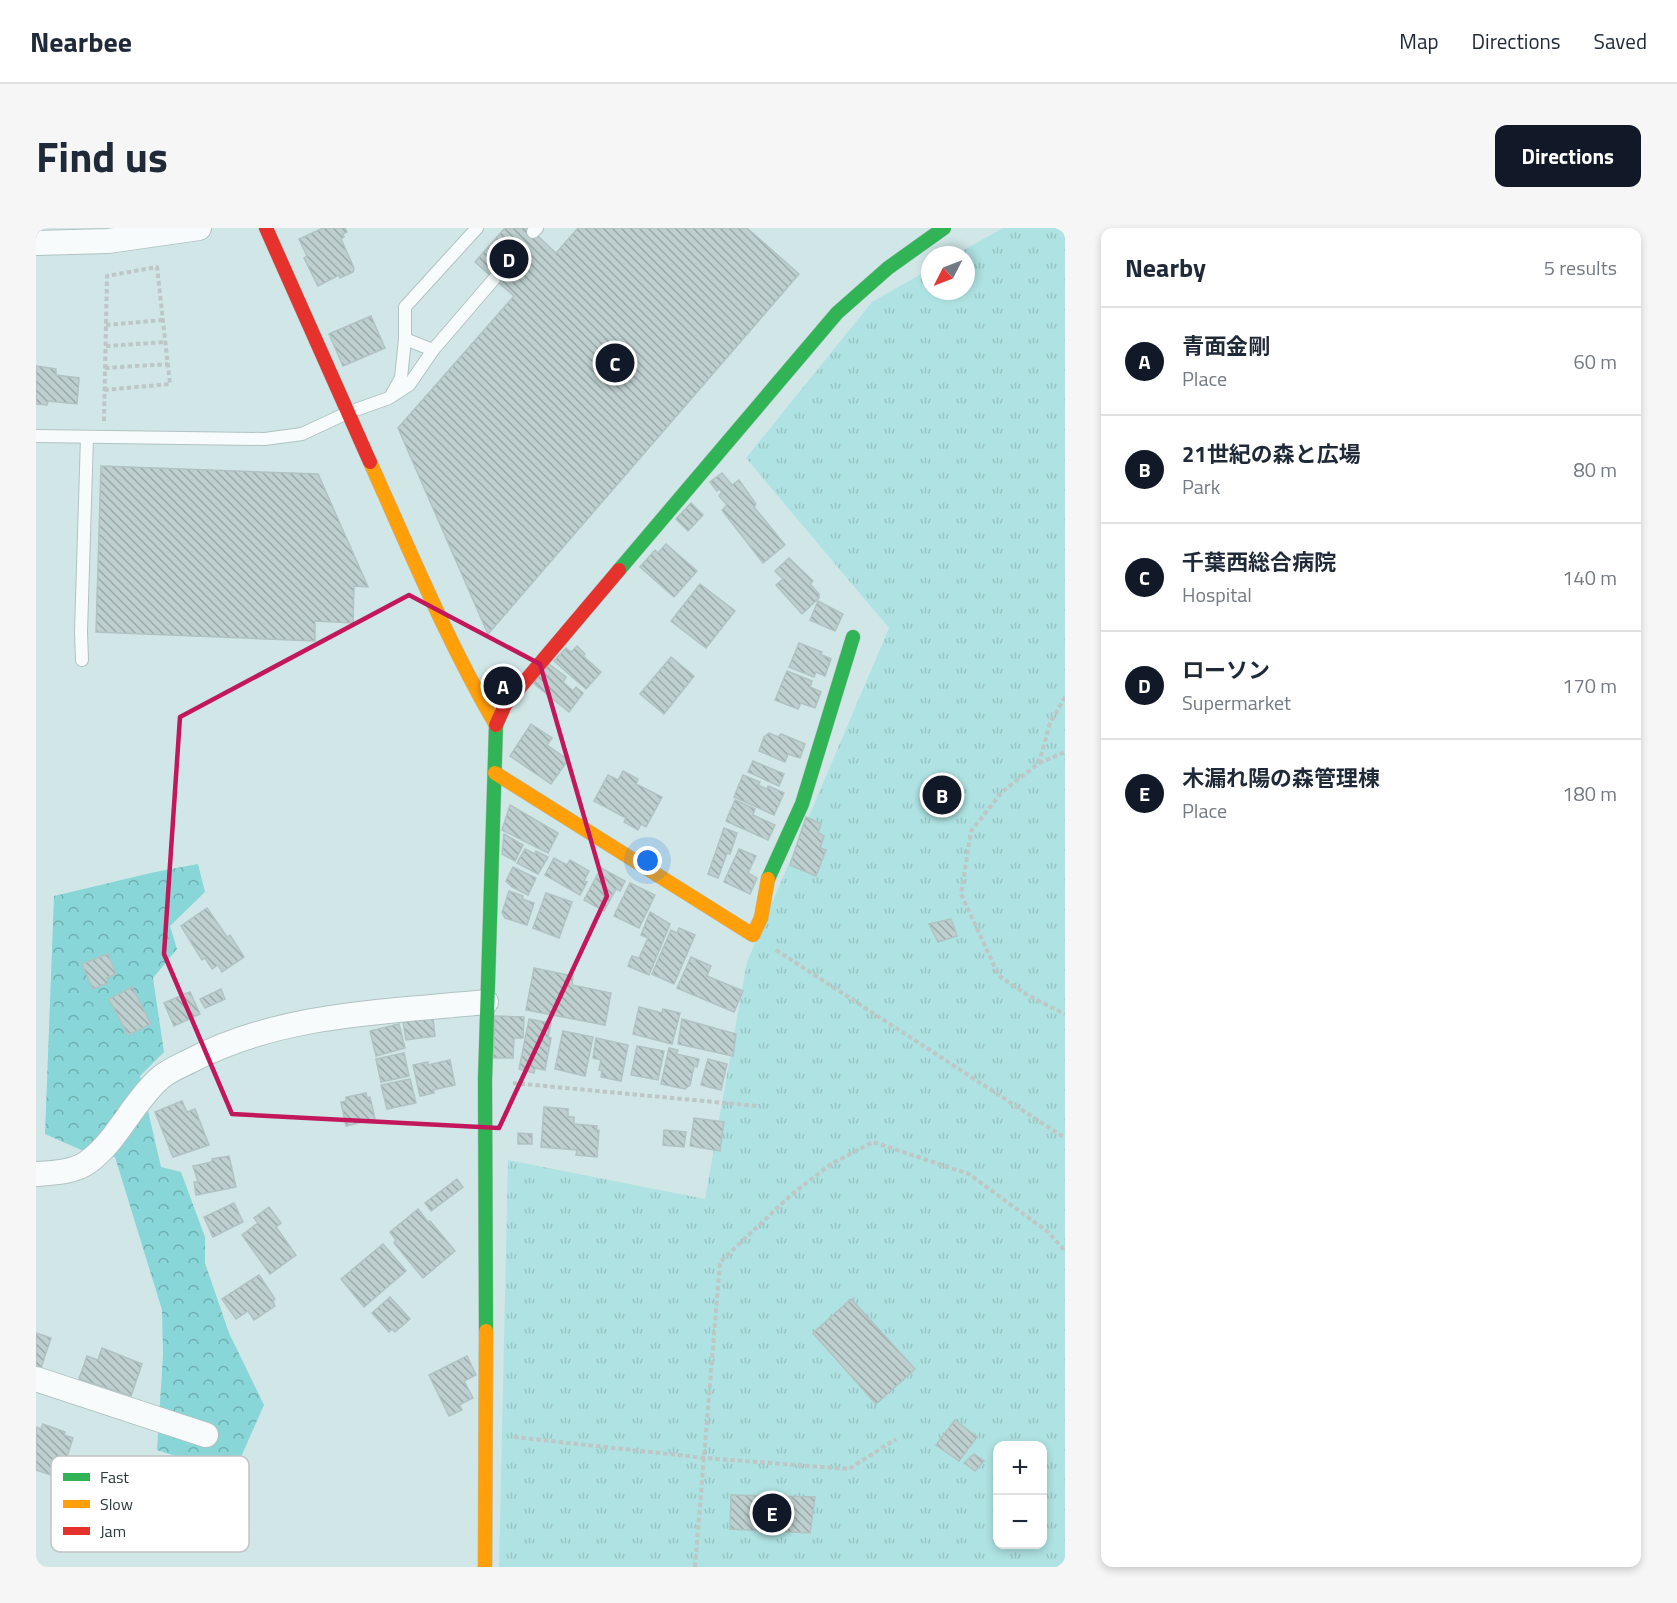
<!DOCTYPE html>
<meta charset="utf-8">
<style>
body{margin:0;font-family:"Titillium Web","Noto Sans JP",sans-serif;background:#f6f6f7;color:#1f2937}
.controls{position:absolute;right:18px;bottom:18px;display:grid;overflow:hidden;border-radius:12px;box-shadow:0 3px 9px #0003}
.controls button{width:54px;height:54px;display:grid;place-items:center;padding:0;border:0;border-bottom:2px solid #e0e1e3;background:#fff;color:#1f2937;font:30px sans-serif}
.compass{position:absolute;left:885px;top:18px;width:54px;height:54px;border-radius:50%;background:#fff;box-shadow:0 3px 9px #0003;rotate:228deg}
.you{position:absolute;left:612px;top:633px;width:21px;height:21px;margin:-15px;border:4px solid #fff;border-radius:50%;background:#1a73e8;box-shadow:0 0 0 9px #1a73e833}
.badge{display:grid;place-items:center;width:39px;height:39px;border-radius:50%;background:#111827;color:#fff;font-size:20px;font-weight:700}
.pin{position:absolute;translate:-50% -50%;border:3px solid #fff;box-shadow:0 2px 6px #0006}
.list{margin:0;padding:0;list-style:none}
h2{display:flex;justify-content:space-between;align-items:center;height:78px;margin:0;padding:0 24px;font-size:26px}
h2 small{font-size:20px;font-weight:400;color:#747a83}
.list li{display:grid;grid-template-columns:39px 1fr auto;gap:18px;align-items:center;box-sizing:border-box;height:108px;padding:0 24px;border-top:2px solid #e0e1e3}
.list b{display:block;font-size:22px;white-space:nowrap}
.list p{margin:0;font-size:20px;white-space:nowrap;color:#747a83}
.list em{font-size:20px;font-style:normal;color:#747a83}
.map{position:relative;flex:none;width:1029px;height:1339px;overflow:hidden;border-radius:12px}
header{display:flex;align-items:center;gap:36px;box-sizing:border-box;height:84px;padding:0 30px;background:#fff;border-bottom:2px solid #e0e1e3}
header strong{font-size:28px}
nav{display:flex;gap:33px;margin-inline-start:auto;font-size:21px}
.intro{display:flex;align-items:center;justify-content:space-between;box-sizing:border-box;height:144px;padding:0 36px}
h1{margin:0;font-size:42px}
.button{padding:15px 27px;border-radius:12px;background:#111827;color:#fff;font-size:21px;font-weight:700}
main{display:flex;gap:36px;padding:0 36px}
aside{flex:1;background:#fff;border-radius:12px;box-shadow:0 3px 9px #0003}
.map>svg:first-child{display:block}
</style>
<header>
<strong>Nearbee</strong>
<nav><a>Map</a><a>Directions</a><a>Saved</a></nav>
</header>
<div class="intro"><h1>Find us</h1><a class="button">Directions</a></div>
<main>
<div class="map">
<svg width="1029" height="1339" viewBox="0 0 1029 1339">
<defs>
<pattern id="forest-crowns" width="20" height="18" patternUnits="userSpaceOnUse" patternTransform="scale(1.5)"><rect width="20" height="18" fill="#88d6d7"/><path d="M2 6a3 3 0 1 1 6 0M12 15a3 3 0 1 1 6 0" fill="none" stroke="#6fafb0"/></pattern>
<pattern id="park-tufts" width="24" height="20" patternUnits="userSpaceOnUse" patternTransform="scale(1.5)"><rect width="24" height="20" fill="#afe2e2"/><path d="M3 7l-1-3M5 7V3M7 7l1-3M15 17l-1-3M17 17v-4M19 17l1-3" fill="none" stroke="#97c3c3"/></pattern>
<pattern id="building-back-hatch" width="6" height="6" patternUnits="userSpaceOnUse" patternTransform="scale(1.5)"><rect width="6" height="6" fill="#becfcf"/><path d="M-1 5l2 2M0 0l6 6M5-1l2 2" fill="none" stroke="#9ba9a9"/></pattern>
</defs>
<rect width="100%" height="100%" fill="#d1e7e7"/>
<path fill="url(#forest-crowns)" d="M 162,636 L 169,664 L 134,698 L 141,721 L 117,750 L 128,824 L 104,848 L 125,939 L 145,944 L 169,1009 L 169,1035 L 193,1105 L 228,1177 L 197,1247 L 121,1222 L 127,1127 L 126,1082 L 79,929 L 59,928 L 9,906 L 18,668 L 119,644 Z"/>
<path fill="url(#park-tufts)" fill-rule="evenodd" d="M 967,0 L 1029,0 L 1029,1339 L 463,1339 L 472,932 L 669,971 L 711,734 L 853,400 L 710,230 L 836,74 L 894,41 L 894,63 L 930,63 L 930,27 L 919,27 ZM 962,1218 L 1006,1218 L 1006,1316 L 962,1316 Z"/>
<g fill="url(#building-back-hatch)" stroke="#b1c2c2" stroke-width="1.5">
<path d="M 287,0 L 309,0 L 311,4 L 307,6 L 308,9 L 305,11 L 318,40 L 317,44 L 304,50 L 303,47 L 282,58 L 268,30 L 271,28 L 263,11 Z"/>
<path d="M 469,0 L 493,0 L 520,25 L 542,0 L 711,0 L 763,46 L 452,406 L 362,200 L 478,68 L 439,34 Z"/>
<path d="M 335,88 L 349,120 L 307,138 L 293,106 Z"/>
<path d="M 0,138 L 20,141 L 20,147 L 43,150 L 41,176 L 12,173 L 11,177 L 0,176 Z"/>
<path d="M 65,238 L 282,246 L 332,359 L 318,358 L 317,395 L 279,393 L 279,413 L 60,404 Z"/>
<path d="M 686,245 L 696,257 L 703,252 L 720,276 L 718,279 L 749,317 L 727,335 L 686,282 L 691,277 L 683,268 L 686,264 L 683,261 L 681,263 L 674,254 Z"/>
<path d="M 655,275 L 667,287 L 652,303 L 640,291 Z"/>
<path d="M 630,316 L 661,343 L 638,369 L 604,339 L 619,322 L 622,325 Z"/>
<path d="M 753,330 L 777,353 L 774,356 L 783,366 L 783,370 L 766,386 L 740,357 L 747,351 L 739,343 Z"/>
<path d="M 664,356 L 699,383 L 670,420 L 635,393 Z"/>
<path d="M 782,373 L 807,386 L 799,403 L 774,392 Z"/>
<path d="M 763,415 L 786,424 L 784,426 L 795,431 L 789,448 L 780,444 L 778,449 L 753,439 Z"/>
<path d="M 541,418 L 549,426 L 547,428 L 565,444 L 550,461 L 518,433 L 530,420 L 535,424 Z"/>
<path d="M 635,429 L 658,448 L 628,486 L 604,466 Z"/>
<path d="M 513,436 L 530,449 L 527,454 L 537,463 L 540,459 L 547,465 L 533,484 L 497,455 Z"/>
<path d="M 751,443 L 776,453 L 774,459 L 785,464 L 779,480 L 765,475 L 762,481 L 739,472 Z"/>
<path d="M 495,496 L 516,510 L 511,517 L 532,532 L 515,556 L 474,528 Z"/>
<path d="M 733,505 L 742,509 L 745,506 L 769,516 L 764,530 L 752,526 L 749,534 L 723,523 L 728,509 Z"/>
<path d="M 717,533 L 748,546 L 743,558 L 712,544 Z"/>
<path d="M 587,543 L 602,551 L 600,556 L 626,569 L 610,599 L 605,596 L 602,602 L 588,594 L 590,590 L 558,573 L 572,547 L 582,552 Z"/>
<path d="M 707,547 L 724,554 L 722,557 L 731,561 L 732,558 L 748,565 L 738,587 L 698,569 Z"/>
<path d="M 699,572 L 719,581 L 717,587 L 739,597 L 732,612 L 690,593 Z"/>
<path d="M 474,577 L 522,605 L 512,625 L 466,602 Z"/>
<path d="M 770,589 L 785,596 L 782,605 L 788,608 L 784,620 L 790,622 L 780,648 L 754,637 Z"/>
<path d="M 688,600 L 701,605 L 694,626 L 691,625 L 682,650 L 672,646 Z"/>
<path d="M 468,606 L 487,617 L 479,633 L 466,626 Z"/>
<path d="M 489,621 L 499,626 L 500,623 L 512,629 L 502,646 L 481,635 Z"/>
<path d="M 703,621 L 720,628 L 712,645 L 721,650 L 714,666 L 688,654 Z"/>
<path d="M 518,630 L 531,637 L 534,632 L 553,643 L 548,653 L 551,654 L 544,667 L 509,647 Z"/>
<path d="M 477,639 L 500,650 L 492,667 L 476,659 L 470,653 Z"/>
<path d="M 565,640 L 589,653 L 584,663 L 580,661 L 568,683 L 548,672 Z"/>
<path d="M 594,655 L 619,667 L 603,700 L 578,688 Z"/>
<path d="M 473,663 L 487,668 L 486,671 L 498,675 L 491,697 L 469,690 L 466,685 Z"/>
<path d="M 510,665 L 536,674 L 523,710 L 497,700 Z"/>
<path d="M 171,680 L 191,709 L 194,707 L 208,729 L 186,744 L 182,737 L 176,741 L 169,730 L 166,732 L 145,698 Z"/>
<path d="M 614,684 L 634,696 L 613,747 L 592,738 L 596,728 L 603,730 L 612,710 L 605,707 Z"/>
<path d="M 915,691 L 921,708 L 902,714 L 893,696 Z"/>
<path d="M 643,700 L 659,707 L 638,756 L 616,746 L 635,702 L 641,705 Z"/>
<path d="M 72,726 L 80,746 L 71,750 L 72,755 L 57,761 L 46,736 Z"/>
<path d="M 655,729 L 675,738 L 671,748 L 707,763 L 698,784 L 641,760 Z"/>
<path d="M 498,740 L 537,748 L 536,757 L 575,765 L 569,797 L 490,782 Z"/>
<path d="M 96,759 L 115,796 L 92,807 L 73,771 Z"/>
<path d="M 185,761 L 189,771 L 169,780 L 164,771 Z"/>
<path d="M 154,764 L 164,786 L 138,798 L 128,775 Z"/>
<path d="M 603,779 L 626,785 L 627,781 L 644,785 L 636,816 L 597,806 Z"/>
<path d="M 459,788 L 488,789 L 487,810 L 478,810 L 477,830 L 457,830 Z"/>
<path d="M 397,790 L 399,808 L 370,812 L 367,794 Z"/>
<path d="M 493,791 L 515,795 L 512,809 L 515,810 L 509,842 L 499,840 L 498,845 L 483,841 Z"/>
<path d="M 646,791 L 700,806 L 697,828 L 642,816 Z"/>
<path d="M 363,796 L 369,820 L 340,828 L 334,803 Z"/>
<path d="M 527,803 L 557,809 L 549,848 L 519,841 Z"/>
<path d="M 560,810 L 592,817 L 585,853 L 565,849 L 566,843 L 563,842 L 565,832 L 557,830 Z"/>
<path d="M 601,818 L 628,823 L 622,852 L 595,847 Z"/>
<path d="M 633,820 L 642,822 L 640,826 L 663,831 L 661,839 L 658,838 L 654,857 L 649,861 L 625,856 Z"/>
<path d="M 368,825 L 373,848 L 345,854 L 340,831 Z"/>
<path d="M 672,831 L 691,836 L 685,862 L 665,857 Z"/>
<path d="M 414,832 L 419,857 L 397,862 L 398,865 L 384,868 L 377,837 L 392,834 L 392,837 Z"/>
<path d="M 374,851 L 380,875 L 351,881 L 345,857 Z"/>
<path d="M 330,865 L 331,870 L 334,869 L 339,891 L 310,898 L 305,874 L 310,873 L 310,869 Z"/>
<path d="M 146,873 L 151,884 L 159,881 L 173,917 L 137,929 L 119,884 Z"/>
<path d="M 508,879 L 532,881 L 532,889 L 538,889 L 538,896 L 561,898 L 560,902 L 563,902 L 561,929 L 540,927 L 541,922 L 505,919 Z"/>
<path d="M 658,890 L 688,894 L 684,923 L 654,918 Z"/>
<path d="M 628,902 L 650,904 L 648,919 L 627,917 Z"/>
<path d="M 482,905 L 496,906 L 496,916 L 482,916 Z"/>
<path d="M 193,928 L 200,959 L 160,967 L 158,954 L 162,954 L 157,938 L 176,934 L 176,931 Z"/>
<path d="M 421,951 L 427,959 L 395,983 L 389,975 Z"/>
<path d="M 198,975 L 207,994 L 177,1009 L 168,989 Z"/>
<path d="M 233,979 L 245,995 L 240,999 L 260,1027 L 234,1046 L 206,1007 L 222,995 L 218,990 Z"/>
<path d="M 382,981 L 392,994 L 394,993 L 419,1023 L 387,1050 L 358,1015 L 360,1012 L 354,1004 Z"/>
<path d="M 347,1016 L 370,1043 L 328,1079 L 305,1051 Z"/>
<path d="M 223,1047 L 239,1071 L 237,1073 L 239,1078 L 218,1092 L 212,1083 L 200,1091 L 186,1071 Z"/>
<path d="M 354,1069 L 374,1091 L 359,1104 L 356,1101 L 353,1104 L 336,1085 Z"/>
<path d="M 815,1071 L 879,1141 L 840,1176 L 777,1105 Z"/>
<path d="M 0,1105 L 15,1110 L 4,1143 L 0,1141 Z"/>
<path d="M 66,1120 L 106,1136 L 95,1168 L 43,1151 L 51,1128 L 62,1132 Z"/>
<path d="M 431,1128 L 440,1147 L 428,1153 L 437,1170 L 423,1177 L 426,1182 L 413,1188 L 393,1147 Z"/>
<path d="M 919,1192 L 941,1209 L 923,1233 L 900,1217 Z"/>
<path d="M 7,1196 L 29,1204 L 28,1207 L 37,1210 L 24,1250 L 0,1242 L 0,1199 L 5,1201 Z"/>
<path d="M 938,1226 L 948,1233 L 939,1243 L 928,1235 Z"/>
<path d="M 695,1267 L 779,1269 L 774,1305 L 694,1301 Z"/>
</g>
<g fill="none" stroke-linecap="round" stroke-linejoin="round">
<defs>
<g id="lane">
<path d="M 497,4 L 501,0"/>
<path d="M 369,111 L 397,122"/>
<path d="M 356,166 L 365,150 L 369,111 L 369,79 L 441,0"/>
<path d="M 0,208 L 229,211 L 266,206 L 311,185 L 353,170 L 373,157 L 397,122 L 458,51"/>
<path d="M 46,432 L 45,404 L 51,209"/>
</g>
<g id="street">
<path d="M 0,15 L 72,13 L 163,0"/>
<path d="M 0,946 C 17,945 39,944 52,934 C 82,912 96,875 123,851 C 131,843 144,838 154,833 C 245,785 350,784 450,774"/>
<path d="M 0,1151 L 170,1207"/>
</g>
<g id="fast">
<path d="M 583,342 L 801,85 L 852,40 L 908,0"/>
<path d="M 732,651 L 766,576 L 817,409"/>
<path d="M 450,1103 L 449,852 L 460,497"/>
</g>
<g id="slow">
<path d="M 334,234 C 374,323 411,413 460,497"/>
<path d="M 459,545 L 717,707 L 725,690 L 732,651"/>
<path d="M 449,1339 L 450,1103"/>
</g>
<g id="jam">
<path d="M 230,0 L 334,234"/>
<path d="M 460,497 L 469,477 L 583,342"/>
</g>
</defs>
<use href="#lane" stroke="#b1c2c2" stroke-width="14"/>
<use href="#street" stroke="#b1c2c2" stroke-width="26"/>
<use href="#fast" stroke="#b1c2c2" stroke-width="15"/>
<use href="#slow" stroke="#b1c2c2" stroke-width="15"/>
<use href="#jam" stroke="#b1c2c2" stroke-width="15"/>
<g stroke="#bec6c6" stroke-width="4" stroke-dasharray="4.5 3" stroke-linecap="butt">
<path d="M 70,97 L 127,92"/>
<path d="M 70,118 L 129,114"/>
<path d="M 69,140 L 132,136"/>
<path d="M 68,193 L 71,48 L 121,39 L 134,156 L 68,162"/>
<path d="M 1029,469 L 1014,495 L 1003,535 L 966,564 L 935,603 L 925,666 L 963,748 L 993,768 L 1029,786"/>
<path d="M 1003,535 L 1029,524"/>
<path d="M 740,722 L 1029,910"/>
<path d="M 477,855 L 721,878"/>
<path d="M 478,1209 L 669,1230 L 813,1241 L 860,1211"/>
<path d="M 659,1339 L 684,1034 L 755,967 L 795,936 L 837,914 L 933,946 L 1012,1004 L 1029,1023"/>
</g>
<use href="#lane" stroke="#f8fbfb" stroke-width="12"/>
<use href="#street" stroke="#f8fbfb" stroke-width="24"/>
<use href="#fast" stroke="#30b455" stroke-width="14"/>
<use href="#slow" stroke="#ff9f0a" stroke-width="14"/>
<use href="#jam" stroke="#e5322d" stroke-width="14"/>
</g>
<path fill="none" stroke="#c2185b" stroke-width="4.5" stroke-linejoin="round" d="M 373,367 L 504,436 L 571,668 L 463,900 L 196,886 L 128,726 L 144,489 Z"/>
<rect x="15" y="1228" width="198" height="96" rx="9" fill="#fff" stroke="#c0c4c4" stroke-width="1.5"/>
<rect x="27" y="1245" width="27" height="8" fill="#30b455"/>
<rect x="27" y="1272" width="27" height="8" fill="#ff9f0a"/>
<rect x="27" y="1299" width="27" height="8" fill="#e5322d"/>
<g font-size="16" fill="#2c3b3b">
<text x="64" y="1255">Fast</text>
<text x="64" y="1282">Slow</text>
<text x="64" y="1309">Jam</text>
</g>
</svg>
<div class="controls">
<button>+</button>
<button>−</button>
</div>
<svg class="compass" viewBox="-18 -18 36 36"><path d="M0-13l5 13h-10z" fill="#e53935"/><path d="M0 13l5-13h-10z" fill="#747a83"/></svg>
<div class="you"></div>
<div class="pin badge" style="left:467px;top:458px">A</div>
<div class="pin badge" style="left:906px;top:567px">B</div>
<div class="pin badge" style="left:579px;top:135px">C</div>
<div class="pin badge" style="left:473px;top:31px">D</div>
<div class="pin badge" style="left:736px;top:1285px">E</div>
</div>
<aside>
<h2>Nearby<small>5 results</small></h2>
<ul class="list">
<li><span class="badge">A</span><div><b>青面金剛</b><p>Place</p></div><em>60 m</em></li>
<li><span class="badge">B</span><div><b>21世紀の森と広場</b><p>Park</p></div><em>80 m</em></li>
<li><span class="badge">C</span><div><b>千葉西総合病院</b><p>Hospital</p></div><em>140 m</em></li>
<li><span class="badge">D</span><div><b>ローソン</b><p>Supermarket</p></div><em>170 m</em></li>
<li><span class="badge">E</span><div><b>木漏れ陽の森管理棟</b><p>Place</p></div><em>180 m</em></li>
</ul>
</aside>
</main>
